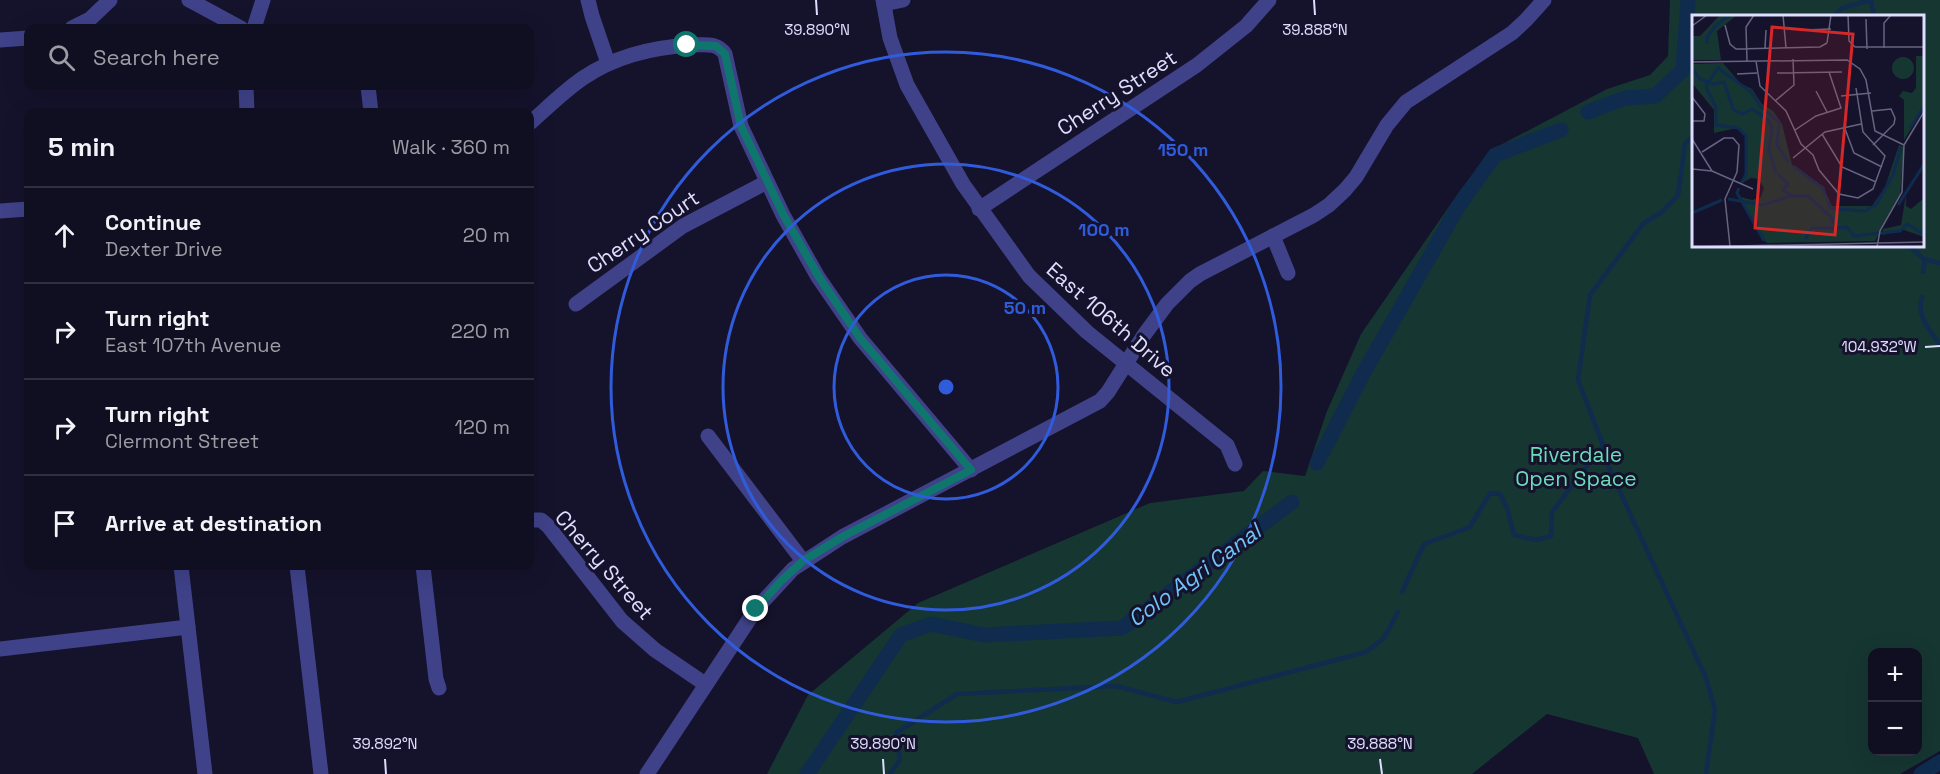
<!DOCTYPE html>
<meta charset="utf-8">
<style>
body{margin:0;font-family:"Space Grotesk",sans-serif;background:#1e1c2e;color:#f1f3f6}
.controls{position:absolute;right:18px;bottom:18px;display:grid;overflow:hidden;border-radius:12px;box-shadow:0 6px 24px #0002}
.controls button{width:54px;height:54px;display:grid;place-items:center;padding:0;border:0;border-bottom:2px solid #302e3f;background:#100e21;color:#f1f3f6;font:30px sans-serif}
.stop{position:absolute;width:18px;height:18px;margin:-14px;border:4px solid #0f766e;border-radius:50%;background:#fff}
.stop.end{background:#0f766e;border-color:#fff;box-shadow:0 2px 6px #0008}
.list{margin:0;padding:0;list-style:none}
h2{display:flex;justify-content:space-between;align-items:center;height:78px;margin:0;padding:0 24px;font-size:26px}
h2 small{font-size:20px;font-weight:400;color:#9c9ca5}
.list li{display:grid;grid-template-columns:39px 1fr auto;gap:18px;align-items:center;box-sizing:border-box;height:96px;padding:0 24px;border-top:2px solid #302e3f}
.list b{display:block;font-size:22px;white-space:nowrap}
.list p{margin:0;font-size:20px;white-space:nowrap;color:#9c9ca5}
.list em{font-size:20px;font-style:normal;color:#9c9ca5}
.icon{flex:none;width:33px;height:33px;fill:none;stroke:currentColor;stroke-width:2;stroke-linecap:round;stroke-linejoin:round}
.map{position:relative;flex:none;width:1940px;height:774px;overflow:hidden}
.search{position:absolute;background:#100e21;box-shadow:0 6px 24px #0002;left:24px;top:24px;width:510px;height:66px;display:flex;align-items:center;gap:15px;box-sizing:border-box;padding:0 21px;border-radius:12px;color:#9c9ca5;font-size:22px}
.panel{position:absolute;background:#100e21;box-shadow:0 6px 24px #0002;left:24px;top:108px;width:510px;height:462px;border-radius:12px}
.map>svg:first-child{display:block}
</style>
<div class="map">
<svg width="1940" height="774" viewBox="0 0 1940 774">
<rect width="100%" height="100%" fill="#15122c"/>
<path fill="#163632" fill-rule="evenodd" d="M 1670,0 L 1940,0 L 1940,751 L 1900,774 L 1654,774 L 1638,738 L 1547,714 L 1472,774 L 767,774 L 808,695 L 918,603 L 1150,503 L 1244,491 L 1263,471 L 1305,476 L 1327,411 L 1361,334 L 1459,192 L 1491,150 L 1607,89 L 1650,75 L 1668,56 ZM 1694,16 L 1924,16 L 1924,246 L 1694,246 ZM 1872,652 L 1918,652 L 1918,752 L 1872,752 Z"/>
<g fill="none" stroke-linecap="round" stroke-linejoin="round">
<g stroke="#0f2b4e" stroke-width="4.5">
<path d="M 1871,0 L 1874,16"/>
<path d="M 1834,16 L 1842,8 L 1871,0"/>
<path d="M 1909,246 L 1924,259 L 1940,263"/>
<path d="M 1923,272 L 1925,259"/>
<path d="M 1922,297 C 1916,316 1930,330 1940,345"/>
<path d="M 1603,445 L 1605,459 L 1615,481 L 1706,678 L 1715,710 L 1706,774"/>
<path d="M 1402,592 L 1424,544 L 1470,527 L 1490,493 L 1500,494 L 1507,508 L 1514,535 L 1536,540 L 1551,536 L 1552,512 L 1603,445 L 1578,380 L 1590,295 L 1643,224 L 1663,211 L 1678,195 L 1685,144 L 1694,135"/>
<path d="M 890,774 L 900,760 L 896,733 L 957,694 L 1116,686 L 1177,702 L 1366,652 L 1384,638 L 1398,612"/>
</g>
<g stroke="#0f2b4e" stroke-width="15">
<path d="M 1588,112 L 1625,98 L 1655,96 L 1683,70 L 1688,0"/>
<path d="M 1317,463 L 1364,372 L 1458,207 L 1495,155 L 1561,130"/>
<path d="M 807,774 L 901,635 L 931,624 L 984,635 L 1122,628 L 1292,502"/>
<path d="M 1921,774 L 1940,762"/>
</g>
<g stroke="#3f4289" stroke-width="15">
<path d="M 189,0 L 241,28"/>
<path d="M 588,0 L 592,16 L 608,63"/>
<path d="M 883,0 L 890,38 L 907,85 L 963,184 L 1029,276 L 1087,332 L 1227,445 L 1235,464"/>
<path d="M 884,4 L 903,0"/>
<path d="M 72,28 L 90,19 L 110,0"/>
<path d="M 0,40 L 28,38"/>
<path d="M 368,86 L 371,112"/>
<path d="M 530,123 C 547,108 564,91 583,78 C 614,57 653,47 692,45 C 705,45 717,42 725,54 L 741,126 L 783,215 L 818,277 L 860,338 L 971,470"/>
<path d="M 979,209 L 1197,65 L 1246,26 L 1269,0"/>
<path d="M 0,211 L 28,209"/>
<path d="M 1273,236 L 1288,273"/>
<path d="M 576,304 L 683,226 L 767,182"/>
<path d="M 708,436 L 803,561"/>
<path d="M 530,520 L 541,520 L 548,526 L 622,621 L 655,650 L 705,684"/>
<path d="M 181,566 L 205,774"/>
<path d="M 423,566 L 436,679 L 439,688"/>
<path d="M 0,649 L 188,627"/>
<path d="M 647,774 L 756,609 L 793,569 L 842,537 L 1100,401 L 1108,392 L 1144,335 L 1167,304 L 1190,281 L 1200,274 L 1314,215 L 1329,205 L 1345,190 L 1356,177 L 1387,125 L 1406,102 L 1512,33 L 1526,20 L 1544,0"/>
</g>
<g stroke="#3f4289" stroke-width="15">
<path d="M 254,28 L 263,0"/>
<path d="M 246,86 L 247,112"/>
<path d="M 297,566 L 321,774"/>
</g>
</g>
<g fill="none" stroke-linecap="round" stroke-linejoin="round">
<path stroke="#0f766e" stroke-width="8" d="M 687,45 L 716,46 L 725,54 L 741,126 L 783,214 L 819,277 L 860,338 L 971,470 L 842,537 L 803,561 L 781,581 L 756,609"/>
</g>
<path fill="none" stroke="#e0defe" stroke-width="2" d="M 816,0 L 817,15M 1314,0 L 1315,15M 1925,347 L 1940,346M 385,759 L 386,774M 883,759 L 884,774M 1380,759 L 1382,774"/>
<g fill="none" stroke="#305cdc" stroke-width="3">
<circle cx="946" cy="387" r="112"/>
<circle cx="946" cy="387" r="223"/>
<circle cx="946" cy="387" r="335"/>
</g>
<g text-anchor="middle" stroke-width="6" stroke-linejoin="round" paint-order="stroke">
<g font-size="21" fill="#e0defe" stroke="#15122c">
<text transform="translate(1117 93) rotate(-33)" y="7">Cherry Street</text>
<text transform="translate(643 232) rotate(-34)" y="7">Cherry Court</text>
<text transform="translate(1111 320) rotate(41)" y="7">East 106th Drive</text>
<text transform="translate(604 565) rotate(49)" y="7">Cherry Street</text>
</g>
<g font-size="21" fill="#6bddb9" stroke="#15122c">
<text x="1576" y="462">Riverdale<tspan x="1576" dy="24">Open Space</tspan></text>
</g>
<g font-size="22" font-style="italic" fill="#70c4fa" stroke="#15122c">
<text transform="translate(1194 575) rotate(-36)" y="8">Colo Agri Canal</text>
</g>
</g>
<g transform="translate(1692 15)">
<rect width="232" height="232" fill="#15122c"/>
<path d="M 28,0 L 45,0 L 25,16 L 29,45 L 0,45 L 0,21 L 8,21 ZM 224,41 L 232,41 L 232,93 L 212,125 L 212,85 L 207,81 L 211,76 L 220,78 L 224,73 ZM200 53a11 11 0 1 1 22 0a11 11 0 1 1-22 0ZM 31,48 L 48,68 L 60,74 L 70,89 L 81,96 L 90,109 L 100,150 L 131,172 L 140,191 L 180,191 L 193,172 L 207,130 L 212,132 L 208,180 L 183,226 L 75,228 L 71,225 L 49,182 L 60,185 L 69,182 L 72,173 L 67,164 L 59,163 L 48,169 L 53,159 L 54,121 L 45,113 L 22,118 L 22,95 L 0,68 L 0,49 ZM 214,179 L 214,191 L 219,194 L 232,183 L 232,222 L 212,215 L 190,220 L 191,214 L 209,210 Z" fill="#163632"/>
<path fill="none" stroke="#0f2b4e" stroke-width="3" d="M 15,29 L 15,22 L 24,10 L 38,0M 0,54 L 8,64 L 21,69 L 32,67 L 41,94 L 50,99 L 60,94 L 76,105 L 80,112 L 77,135 L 84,158M 14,71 L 26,53 L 59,77 L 69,92 L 87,107 L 85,130 L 97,148M 14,72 L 24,93 L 24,110 L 46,113 L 54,121 L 54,159 L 49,169M 218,113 L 233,90M 101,151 L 131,173 L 133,180M 86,159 L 96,169 L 91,175 L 100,181 L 116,181 L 139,202 L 144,213 L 155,212 L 162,221 L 208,216 L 215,209 L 233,220M 47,173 L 45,178 L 72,226M 135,183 L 138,193 L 145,194 L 173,196 L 184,190 L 201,160 L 209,132M 36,184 L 71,190 L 99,181M 206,190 L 233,148M 0,198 L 30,185M 113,224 L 120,213 L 144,213"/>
<path fill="none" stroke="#666480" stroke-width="1.5" d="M 91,0 L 94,33M 156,0 L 157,26 L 163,32M 174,4 L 175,34M 33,10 L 38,29 L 44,34 L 128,32 L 135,28M 0,11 L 15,0M 112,15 L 139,14M 135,28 L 139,0M 163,32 L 233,32M 73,33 L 74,15M 192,33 L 192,8 L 199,0M 55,46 L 54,12 L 62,0M 64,46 L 68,71 L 94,96 L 109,129 L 121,140 L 127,155 L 147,179 L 166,183 L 181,174 L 193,141 L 171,117 L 164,73M 0,47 L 155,45 L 168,54 L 174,65 L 183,116 L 212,130M 85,58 L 150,57M 45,59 L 65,58M 124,76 L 135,97M 149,81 L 179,78M 0,82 L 13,99 L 12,106 L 0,106M 83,86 L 102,70 L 101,44M 180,96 L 199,94 L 203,103 L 202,109 L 181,130M 152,111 L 162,138 L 190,152M 103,115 L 124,101 L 149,93 L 137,57M 130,119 L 150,152 L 184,167M 0,124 L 20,156M 10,137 L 32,123 L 41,123 L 47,130 L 45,157 L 33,184 L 38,231M 101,143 L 133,117 L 169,109M 0,154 L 20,156 L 61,174M 0,232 L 233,227M 185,232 L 188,216 L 210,177 L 212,130 L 233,95"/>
<path fill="#d62828" fill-opacity="0.15" stroke="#d62828" stroke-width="3" d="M 80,12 L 161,19 L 143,220 L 63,213 Z"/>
<rect width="232" height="232" fill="none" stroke="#e0defe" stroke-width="3"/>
</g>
<g font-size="15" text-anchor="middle" fill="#e0defe" stroke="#15122c" stroke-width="6" stroke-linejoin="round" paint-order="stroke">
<text x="817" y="35">39.890°N</text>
<text x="1315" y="35">39.888°N</text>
<text x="1879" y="352">104.932°W</text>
<text x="385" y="749">39.892°N</text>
<text x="883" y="749">39.890°N</text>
<text x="1380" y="749">39.888°N</text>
</g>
<circle cx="946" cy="387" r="9" fill="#305cdc" stroke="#15122c" stroke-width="3"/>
<g font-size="18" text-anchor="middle" font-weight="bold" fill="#305cdc" stroke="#15122c" stroke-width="6" stroke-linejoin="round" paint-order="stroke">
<text x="1183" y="156">150 m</text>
<text x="1104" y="236">100 m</text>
<text x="1025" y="314">50 m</text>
</g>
</svg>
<div class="controls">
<button>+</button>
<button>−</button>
</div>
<div class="stop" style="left:687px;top:45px"></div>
<div class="stop end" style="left:756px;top:609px"></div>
<div class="search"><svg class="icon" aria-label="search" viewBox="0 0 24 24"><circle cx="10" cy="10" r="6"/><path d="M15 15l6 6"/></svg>Search here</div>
<section class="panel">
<h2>5 min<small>Walk · 360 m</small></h2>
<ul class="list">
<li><svg class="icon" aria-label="ahead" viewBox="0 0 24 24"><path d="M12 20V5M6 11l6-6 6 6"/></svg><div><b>Continue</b><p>Dexter Drive</p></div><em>20 m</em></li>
<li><svg class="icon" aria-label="right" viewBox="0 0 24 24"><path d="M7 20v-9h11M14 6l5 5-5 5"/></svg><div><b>Turn right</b><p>East 107th Avenue</p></div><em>220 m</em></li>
<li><svg class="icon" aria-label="right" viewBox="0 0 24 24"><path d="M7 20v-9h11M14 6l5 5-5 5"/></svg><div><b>Turn right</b><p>Clermont Street</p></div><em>120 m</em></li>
<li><svg class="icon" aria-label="arrive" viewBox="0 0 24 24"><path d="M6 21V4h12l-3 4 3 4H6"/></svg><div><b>Arrive at destination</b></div></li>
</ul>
</section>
</div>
